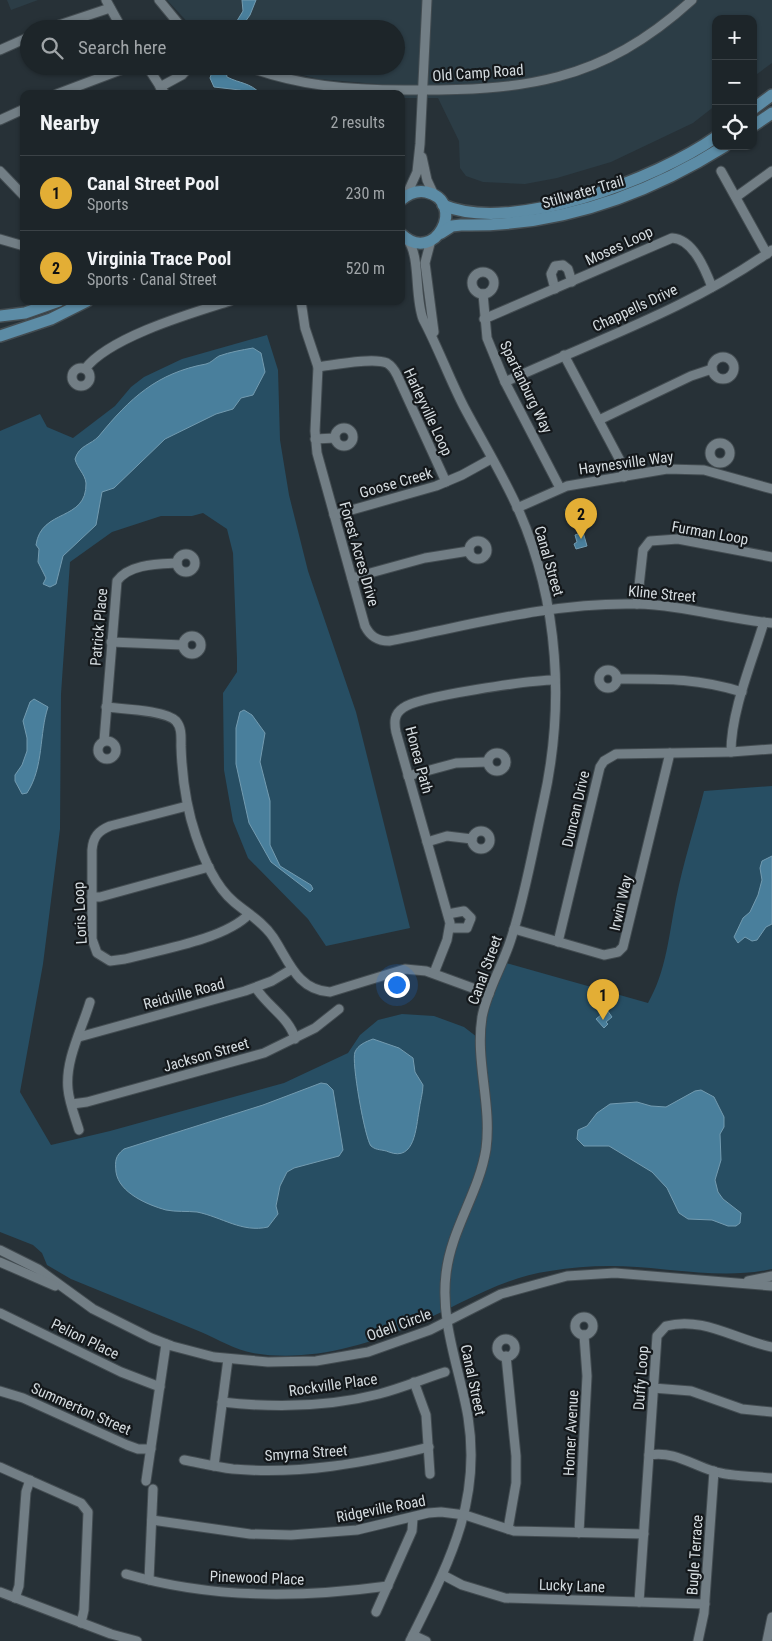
<!DOCTYPE html>
<meta charset="utf-8">
<style>
body{margin:0;font-family:"Roboto Condensed",sans-serif;background:#2a3135;color:#f1f3f6}
.controls{position:absolute;right:15px;top:15px;display:grid;overflow:hidden;border-radius:10px;box-shadow:0 1px 4px #0004}
.controls button{width:45px;height:45px;display:grid;place-items:center;padding:0;border:0;border-bottom:1px solid #3b4246;background:#1d2529;color:#f1f3f6;font:25px sans-serif}
.you{position:absolute;left:396px;top:984px;width:18px;height:18px;margin:-12px;border:4px solid #fff;border-radius:50%;background:#1a73e8;box-shadow:0 0 0 8px #1a73e833}
.badge{display:grid;place-items:center;width:32px;height:32px;border-radius:50%;background:#e3ae35;color:#111;font-size:16px;font-weight:700}
.pin{position:absolute;translate:-50% -41px;filter:drop-shadow(0 1px 2px #0008)}
.pin::after{content:'';position:absolute;top:26px;width:18px;height:15px;background:inherit;clip-path:polygon(0 0,100% 0,50% 100%)}
.list{margin:0;padding:0;list-style:none}
h2{display:flex;justify-content:space-between;align-items:center;height:65px;margin:0;padding:0 20px;font-size:21px}
h2 small{font-size:16px;font-weight:400;color:#a0a5a8}
.list li{display:grid;grid-template-columns:32px 1fr auto;gap:15px;align-items:center;box-sizing:border-box;height:75px;padding:0 20px;border-top:1px solid #3b4246}
.list b{display:block;font-size:19px;white-space:nowrap}
.list p{margin:0;font-size:16px;white-space:nowrap;color:#a0a5a8}
.list em{font-size:16px;font-style:normal;color:#a0a5a8}
.icon{flex:none;width:28px;height:28px;fill:none;stroke:currentColor;stroke-width:2;stroke-linecap:round;stroke-linejoin:round}
.map{position:relative;flex:none;width:772px;height:1641px;overflow:hidden}
.search{position:absolute;background:#1d2529;box-shadow:0 1px 4px #0004;left:20px;top:20px;width:385px;height:55px;display:flex;align-items:center;gap:12px;box-sizing:border-box;padding:0 18px;border-radius:28px;color:#a0a5a8;font-size:19px}
.panel{position:absolute;background:#1d2529;box-shadow:0 1px 4px #0004;left:20px;top:90px;width:385px;height:215px;border-radius:10px}
.map>svg:first-child{display:block}
</style>
<div class="map">
<svg width="772" height="1641" viewBox="0 0 772 1641">
<rect width="100%" height="100%" fill="#273137"/>
<g fill="#2c3d46">
<path d="M 7,0 L 38,0 L 11,10 Z"/>
<path d="M 167,0 L 772,0 L 772,63 L 753,77 L 753,19 L 716,19 L 716,105 L 693,123 L 611,162 L 557,178 L 525,184 L 483,182 L 466,176 L 460,168 L 459,141 L 438,98 L 401,98 L 401,94 L 375,94 L 377,84 L 318,79 L 269,66 L 396,66 L 396,29 L 194,29 Z"/>
</g>
<g fill="#274e63">
<path d="M 267,335 L 278,370 L 280,440 L 289,495 L 308,571 L 356,712 L 410,928 L 326,946 L 308,919 L 248,858 L 233,821 L 224,770 L 223,693 L 237,672 L 237,659 L 233,553 L 227,529 L 203,513 L 192,516 L 161,516 L 112,532 L 70,562 L 61,694 L 60,829 L 43,964 L 20,1092 L 51,1145 L 110,1131 L 284,1083 L 348,1053 L 360,1035 L 378,1020 L 402,1014 L 434,1016 L 464,1027 L 477,1037 L 483,1126 L 490,1129 C 492,1095 481,1062 484,1029 C 486,1005 497,984 506,963 L 648,1003 C 666,972 669,935 676,899 C 683,863 695,827 704,791 L 772,786 L 772,1269 C 727,1279 682,1270 637,1267 C 608,1265 579,1266 550,1271 C 499,1278 457,1307 411,1326 C 362,1347 306,1362 253,1353 C 236,1350 217,1339 201,1332 C 158,1314 114,1297 71,1279 L 47,1265 L 42,1253 L 33,1245 L 0,1232 L 0,431 L 40,414 L 47,427 L 73,438 L 115,406 L 131,387 L 144,377 L 182,359 Z"/>
<path d="M 584,503 L 586,509 L 566,514 L 564,509 Z"/>
</g>
<g fill="#497f9c" stroke="#739bb0">
<path d="M 242,0 L 256,0 L 250,15 L 240,29 L 232,29 L 243,11 Z"/>
<path d="M 214,66 L 225,66 L 227,77 C 241,84 249,82 261,94 L 247,94 L 240,90 L 214,87 L 210,78 Z"/>
<path d="M 253,348 L 261,353 L 265,372 L 253,395 L 241,398 L 233,409 L 216,414 L 165,439 L 114,488 L 102,492 L 96,525 L 63,556 L 56,584 L 50,587 L 43,584 L 46,578 L 38,562 L 39,549 L 36,545 C 41,508 87,522 86,483 C 85,474 77,468 75,459 C 79,445 91,445 99,436 C 130,398 157,373 206,364 C 211,363 215,358 219,356 C 230,352 242,350 253,348 Z"/>
<path d="M 583,532 L 587,546 L 576,549 L 574,544 L 577,542 L 575,535 Z"/>
<path d="M 34,699 L 48,707 C 39,734 44,767 27,793 L 22,794 L 15,781 L 15,775 L 22,765 L 27,751 L 27,738 L 23,721 L 30,702 Z"/>
<path d="M 244,710 L 252,715 L 265,733 L 260,762 L 270,801 L 270,845 L 280,866 L 311,885 L 313,889 L 310,892 L 271,862 L 249,823 L 236,764 L 236,728 L 240,712 Z"/>
<path d="M 772,856 L 772,924 L 766,927 L 757,940 L 752,941 L 745,937 L 738,943 L 734,937 L 743,918 L 750,912 L 758,895 L 762,880 L 760,868 L 762,861 Z"/>
<path d="M 607,1010 L 612,1017 L 606,1022 L 608,1024 L 604,1028 L 596,1019 Z"/>
<path d="M 373,1039 L 399,1048 L 413,1058 L 415,1072 L 423,1085 C 423,1093 420,1102 419,1111 C 416,1127 415,1162 389,1152 C 382,1149 377,1151 371,1146 C 365,1139 351,1061 355,1052 C 358,1045 365,1042 373,1039 Z"/>
<path d="M 321,1083 L 327,1084 L 333,1090 L 343,1150 L 339,1156 L 294,1168 L 287,1172 L 280,1186 L 276,1206 L 278,1214 L 268,1227 C 242,1233 222,1217 197,1212 C 187,1211 176,1212 166,1210 C 148,1205 119,1193 116,1172 C 115,1161 115,1156 124,1149 L 263,1105 Z"/>
<path d="M 701,1090 L 714,1097 L 724,1117 L 724,1127 L 720,1134 L 721,1160 L 715,1180 L 718,1192 L 723,1199 L 741,1213 L 740,1223 L 736,1226 L 728,1226 L 712,1220 L 688,1219 L 679,1213 L 667,1188 L 652,1172 L 609,1146 L 584,1146 L 577,1139 L 578,1130 L 587,1126 L 597,1113 L 610,1104 L 637,1102 L 651,1106 L 666,1107 L 695,1091 Z"/>
</g>
<g fill="none" stroke-linecap="round" stroke-linejoin="round">
<defs>
<g id="minor">
<path d="M 106,0 L 122,29"/>
<path d="M 159,0 L 183,29"/>
<path d="M 47,29 L 110,8"/>
<path d="M 0,50 L 29,37"/>
<path d="M 147,66 L 165,94"/>
<path d="M 246,66 C 298,86 350,90 405,90 C 523,91 601,83 692,0"/>
<path d="M 160,87 L 182,75 L 190,66"/>
<path d="M 57,94 L 131,66"/>
<path d="M 0,120 L 24,109"/>
<path d="M 422,157 L 427,180 L 434,195"/>
<path d="M 0,171 L 24,196"/>
<path d="M 721,171 L 767,254"/>
<path d="M 406,196 L 417,172 L 420,144 L 427,0"/>
<path d="M 736,197 L 772,171"/>
<path d="M 0,239 L 24,246"/>
<path d="M 407,239 C 421,256 414,295 423,319 C 438,347 449,378 464,407 C 482,441 503,475 519,511 C 559,603 565,707 543,804 C 533,849 525,896 511,939 C 503,965 487,990 482,1017 C 475,1061 492,1104 486,1149 C 479,1193 451,1229 446,1274 C 440,1323 460,1370 468,1417 C 482,1504 447,1566 410,1641"/>
<path d="M 431,240 L 425,263 L 434,332"/>
<circle cx="483" cy="283" r="11"/>
<path d="M 555,289 L 551,274 L 555,266 L 563,265 L 568,269 L 572,282"/>
<path d="M 483,294 L 487,338 L 505,382 L 560,488"/>
<path d="M 301,301 L 305,328 L 318,367 L 315,431 L 317,453 L 365,626 C 370,636 377,641 389,641 C 471,625 552,602 636,604 C 683,605 726,619 772,623"/>
<path d="M 484,319 L 672,238 C 693,239 705,269 712,287"/>
<path d="M 564,355 L 623,466 L 624,477"/>
<circle cx="723" cy="368" r="11"/>
<path d="M 318,367 C 334,365 373,357 387,363 C 392,366 395,371 397,375 L 446,482"/>
<circle cx="81" cy="377" r="9"/>
<path d="M 85,369 C 109,337 192,313 230,301"/>
<path d="M 505,382 C 594,341 691,308 772,250"/>
<path d="M 599,420 L 691,376 L 712,369"/>
<circle cx="344" cy="437" r="9"/>
<path d="M 315,439 L 335,438"/>
<circle cx="720" cy="453" r="10"/>
<path d="M 517,508 L 567,486 L 667,469 L 704,470 L 772,489"/>
<path d="M 334,515 L 436,486 L 462,475 L 491,459"/>
<circle cx="478" cy="550" r="9"/>
<circle cx="186" cy="563" r="9"/>
<path d="M 352,578 L 425,558 L 469,551"/>
<path d="M 637,604 L 643,550 L 650,541 L 678,539 L 772,557"/>
<circle cx="192" cy="645" r="9"/>
<path d="M 111,642 L 183,645"/>
<circle cx="608" cy="679" r="9"/>
<path d="M 617,679 C 663,679 697,678 742,692"/>
<path d="M 106,707 C 122,709 165,710 176,721 C 182,728 181,737 181,746 C 182,777 186,807 196,836 C 204,859 215,886 234,902 C 247,913 263,922 273,937 C 289,961 297,990 330,992 L 405,969 L 426,971 L 489,994"/>
<circle cx="107" cy="750" r="9"/>
<path d="M 104,741 L 117,581 C 129,564 157,564 177,563"/>
<path d="M 731,752 C 731,711 752,662 764,622"/>
<circle cx="497" cy="762" r="9"/>
<path d="M 408,776 L 456,763 L 487,762"/>
<path d="M 187,806 L 110,826 C 98,831 93,837 92,850 L 92,939 L 97,953 L 110,961 L 125,959 C 159,950 226,939 249,914"/>
<circle cx="481" cy="840" r="9"/>
<path d="M 427,842 L 447,836 L 472,839"/>
<path d="M 92,897 L 100,897 L 209,867"/>
<path d="M 448,914 L 464,911 L 471,918 L 467,928 L 450,928"/>
<path d="M 514,929 L 604,955 L 618,952 L 623,947 L 670,753"/>
<path d="M 558,942 L 600,767 L 604,761 L 616,754 L 731,752 L 772,749"/>
<path d="M 434,973 L 447,940 L 450,923 L 396,732 C 394,722 394,714 403,708 C 418,696 533,680 555,680"/>
<path d="M 256,988 C 267,1006 290,1018 295,1039"/>
<path d="M 79,1037 L 245,991 L 272,981 L 292,969"/>
<path d="M 72,1104 L 87,1102 L 264,1053 L 315,1028 L 339,1009"/>
<path d="M 79,1130 C 75,1117 69,1102 68,1089 C 65,1060 82,1029 90,1002"/>
<path d="M 0,1250 L 38,1269 L 93,1309 L 151,1338 L 172,1346 L 214,1357 L 268,1362 L 316,1361 L 368,1352 L 430,1330 L 501,1294 L 567,1276 L 615,1273 L 772,1286"/>
<path d="M 0,1262 L 55,1286"/>
<path d="M 748,1281 L 772,1276"/>
<path d="M 0,1313 L 121,1372 L 160,1387"/>
<circle cx="584" cy="1326" r="9"/>
<circle cx="506" cy="1348" r="9"/>
<path d="M 506,1356 L 516,1456 L 516,1483 L 508,1529"/>
<path d="M 414,1382 L 426,1415 L 430,1474"/>
<path d="M 653,1388 L 691,1391 L 742,1409 L 772,1412"/>
<path d="M 0,1391 L 23,1398 L 127,1445 L 138,1449 L 151,1449"/>
<path d="M 222,1402 C 274,1408 328,1407 379,1394 C 402,1388 423,1379 445,1372"/>
<path d="M 649,1455 C 675,1451 690,1464 713,1471 C 731,1477 753,1476 772,1478"/>
<path d="M 184,1460 C 200,1463 216,1467 233,1469 C 299,1475 365,1463 429,1447"/>
<path d="M 214,1466 L 228,1359"/>
<path d="M 0,1467 L 81,1503 L 88,1512 L 84,1610 L 81,1623"/>
<path d="M 146,1481 L 166,1344"/>
<path d="M 152,1520 L 250,1534 L 291,1535 L 357,1530 L 428,1513 L 441,1512 L 465,1515 L 514,1531 L 644,1534"/>
<path d="M 579,1533 L 587,1376 L 584,1335"/>
<path d="M 126,1574 C 212,1599 300,1598 388,1586"/>
<path d="M 443,1575 L 462,1585 L 505,1598 L 705,1604"/>
<path d="M 149,1580 L 153,1489"/>
<path d="M 0,1592 L 111,1634 L 137,1641"/>
<path d="M 15,1598 L 19,1586 L 26,1492 L 30,1480"/>
<path d="M 639,1602 L 657,1336 L 666,1326 C 703,1316 736,1340 772,1347"/>
<path d="M 376,1612 L 412,1531 L 413,1518"/>
<path d="M 413,1635 L 426,1641"/>
<path d="M 698,1641 L 704,1613 L 714,1471"/>
<path d="M 767,1641 L 772,1617"/>
</g>
<g id="major">
<path d="M 753,109 L 772,95"/>
<path d="M 753,126 L 772,113"/>
<path d="M 401,200 C 408,194 416,190 426,192 C 468,201 435,267 401,234"/>
<path d="M 443,205 C 511,235 658,178 716,137"/>
<path d="M 441,233 L 452,226 L 461,225 C 556,227 645,196 725,146"/>
<path d="M 0,316 L 25,313 L 59,301"/>
<path d="M 0,336 L 51,319 L 87,301"/>
</g>
</defs>
<use href="#minor" stroke="#434c51" stroke-width="11"/>
<use href="#major" stroke="#434c51" stroke-width="14"/>
<use href="#minor" stroke="#727e85" stroke-width="9"/>
<use href="#major" stroke="#5c8ca6" stroke-width="11"/>
</g>
<g text-anchor="middle" stroke-width="4.5" stroke-linejoin="round" paint-order="stroke">
<g font-size="15" fill="#d5dce0" stroke="#14181b">
<text transform="translate(478 73) rotate(-4)" y="5">Old Camp Road</text>
<text transform="translate(583 192) rotate(-16)" y="5">Stillwater Trail</text>
<text transform="translate(619 246) rotate(-25)" y="5">Moses Loop</text>
<text transform="translate(635 308) rotate(-25)" y="5">Chappells Drive</text>
<text transform="translate(526 387) rotate(64)" y="5">Spartanburg Way</text>
<text transform="translate(428 412) rotate(65)" y="5">Harleyville Loop</text>
<text transform="translate(626 463) rotate(-8)" y="5">Haynesville Way</text>
<text transform="translate(396 483) rotate(-16)" y="5">Goose Creek</text>
<text transform="translate(710 533) rotate(10)" y="5">Furman Loop</text>
<text transform="translate(359 554) rotate(74)" y="5">Forest Acres Drive</text>
<text transform="translate(549 561) rotate(74)" y="5">Canal Street</text>
<text transform="translate(662 594) rotate(5)" y="5">Kline Street</text>
<text transform="translate(99 627) rotate(-85)" y="5">Patrick Place</text>
<text transform="translate(419 760) rotate(75)" y="5">Honea Path</text>
<text transform="translate(576 809) rotate(-77)" y="5">Duncan Drive</text>
<text transform="translate(621 903) rotate(-77)" y="5">Irwin Way</text>
<text transform="translate(80 913) rotate(-93)" y="5">Loris Loop</text>
<text transform="translate(485 970) rotate(-70)" y="5">Canal Street</text>
<text transform="translate(184 994) rotate(-15)" y="5">Reidville Road</text>
<text transform="translate(206 1055) rotate(-16)" y="5">Jackson Street</text>
<text transform="translate(399 1325) rotate(-20)" y="5">Odell Circle</text>
<text transform="translate(85 1339) rotate(26)" y="5">Pelion Place</text>
<text transform="translate(641 1378) rotate(-86)" y="5">Duffy Loop</text>
<text transform="translate(473 1380) rotate(78)" y="5">Canal Street</text>
<text transform="translate(333 1385) rotate(-8)" y="5">Rockville Place</text>
<text transform="translate(81 1409) rotate(24)" y="5">Summerton Street</text>
<text transform="translate(571 1433) rotate(-87)" y="5">Homer Avenue</text>
<text transform="translate(306 1453) rotate(-4)" y="5">Smyrna Street</text>
<text transform="translate(381 1509) rotate(-11)" y="5">Ridgeville Road</text>
<text transform="translate(695 1555) rotate(-86)" y="5">Bugle Terrace</text>
<text transform="translate(257 1578) rotate(2)" y="5">Pinewood Place</text>
<text transform="translate(572 1586) rotate(2)" y="5">Lucky Lane</text>
</g>
</g>
</svg>
<div class="controls">
<button>+</button>
<button>−</button>
<button><svg class="icon" aria-label="locate" viewBox="0 0 24 24"><circle cx="12" cy="12" r="6"/><path d="M12 2v4M12 18v4M2 12h4M18 12h4"/></svg></button>
</div>
<div class="you"></div>
<div class="pin badge" style="left:603px;top:1020px">1</div>
<div class="pin badge" style="left:581px;top:539px">2</div>
<div class="search"><svg class="icon" aria-label="search" viewBox="0 0 24 24"><circle cx="10" cy="10" r="6"/><path d="M15 15l6 6"/></svg>Search here</div>
<section class="panel">
<h2>Nearby<small>2 results</small></h2>
<ul class="list">
<li><span class="badge">1</span><div><b>Canal Street Pool</b><p>Sports</p></div><em>230 m</em></li>
<li><span class="badge">2</span><div><b>Virginia Trace Pool</b><p>Sports · Canal Street</p></div><em>520 m</em></li>
</ul>
</section>
</div>
